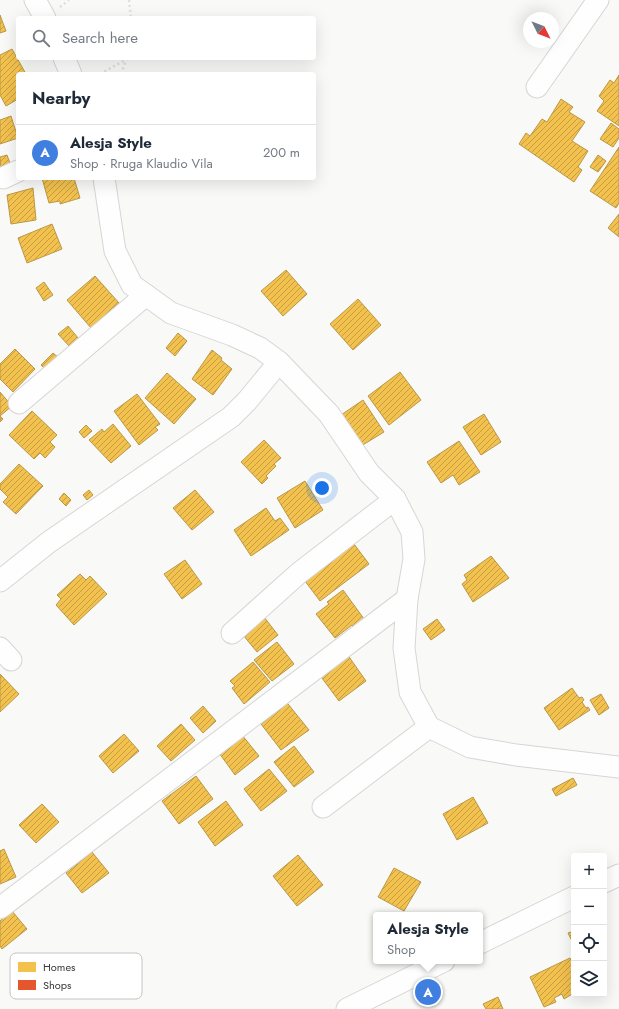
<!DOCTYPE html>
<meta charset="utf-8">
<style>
body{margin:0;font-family:Jost,sans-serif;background:#f6f6f7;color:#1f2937}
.controls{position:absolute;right:12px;bottom:12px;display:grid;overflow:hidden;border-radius:4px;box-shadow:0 4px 16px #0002}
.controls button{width:36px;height:36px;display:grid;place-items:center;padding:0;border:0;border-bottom:1px solid #e0e1e3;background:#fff;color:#1f2937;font:20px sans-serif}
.compass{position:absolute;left:523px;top:12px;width:36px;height:36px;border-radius:50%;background:#fff;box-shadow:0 4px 16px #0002;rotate:132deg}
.you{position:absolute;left:322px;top:488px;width:14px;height:14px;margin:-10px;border:3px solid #fff;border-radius:50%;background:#1a73e8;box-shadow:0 0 0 6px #1a73e833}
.badge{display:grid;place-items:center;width:26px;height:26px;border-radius:50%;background:#7c7c7a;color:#fff;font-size:13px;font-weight:700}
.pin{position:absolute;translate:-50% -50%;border:2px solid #fff;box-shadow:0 1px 4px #0006}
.popup{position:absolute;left:373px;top:912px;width:110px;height:52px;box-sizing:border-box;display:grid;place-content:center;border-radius:4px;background:#fff;filter:drop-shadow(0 1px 3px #0005);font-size:13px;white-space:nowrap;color:#747a83}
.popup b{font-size:15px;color:#1f2937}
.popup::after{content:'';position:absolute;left:50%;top:100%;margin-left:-8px;border:8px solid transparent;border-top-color:#fff}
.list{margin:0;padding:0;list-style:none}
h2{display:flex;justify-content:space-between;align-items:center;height:52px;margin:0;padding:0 16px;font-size:17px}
h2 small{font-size:13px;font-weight:400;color:#747a83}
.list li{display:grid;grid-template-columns:26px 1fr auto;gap:12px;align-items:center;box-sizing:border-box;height:56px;padding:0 16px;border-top:1px solid #e0e1e3}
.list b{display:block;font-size:15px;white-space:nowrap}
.list p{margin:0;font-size:13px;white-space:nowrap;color:#747a83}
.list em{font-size:13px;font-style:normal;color:#747a83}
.icon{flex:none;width:22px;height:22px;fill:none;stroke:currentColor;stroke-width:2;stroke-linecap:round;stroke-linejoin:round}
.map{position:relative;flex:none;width:619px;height:1009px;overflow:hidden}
.search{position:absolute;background:#fff;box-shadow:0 4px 16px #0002;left:16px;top:16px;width:300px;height:44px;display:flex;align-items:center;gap:10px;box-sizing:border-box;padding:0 14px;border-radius:4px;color:#747a83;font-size:15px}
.panel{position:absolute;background:#fff;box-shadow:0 4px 16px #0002;left:16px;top:72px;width:300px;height:108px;border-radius:4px}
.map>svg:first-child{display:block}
</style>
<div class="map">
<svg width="619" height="1009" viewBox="0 0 619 1009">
<defs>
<pattern id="homes-hatch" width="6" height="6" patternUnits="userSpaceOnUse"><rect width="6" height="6" fill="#f2c14e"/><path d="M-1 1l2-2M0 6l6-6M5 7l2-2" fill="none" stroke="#c59e42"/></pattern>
<pattern id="shops-hatch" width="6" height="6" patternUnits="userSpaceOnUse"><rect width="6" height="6" fill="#e4572e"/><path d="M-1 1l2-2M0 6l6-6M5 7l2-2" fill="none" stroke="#ba4928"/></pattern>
</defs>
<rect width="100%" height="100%" fill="#f9f9f7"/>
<g fill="url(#homes-hatch)" stroke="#ba9847">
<path d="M 0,15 L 6,31 L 0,33 Z"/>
<path d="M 12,49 L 26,74 L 18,74 L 18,99 L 6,106 L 0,95 L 0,55 Z"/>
<path d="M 619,75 L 619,126 L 597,111 L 604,101 L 599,96 L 610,80 L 614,83 Z"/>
<path d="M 561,99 L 573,107 L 569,112 L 585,122 L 572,141 L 588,151 L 578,167 L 582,170 L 574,182 L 519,144 L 526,133 L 530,136 L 542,119 L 547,122 Z"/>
<path d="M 11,116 L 18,138 L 0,144 L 0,120 Z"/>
<path d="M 611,123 L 619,129 L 619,138 L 613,147 L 600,139 Z"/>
<path d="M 619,147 L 619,203 L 616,208 L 590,191 Z"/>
<path d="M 7,155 L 11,166 L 1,169 L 0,157 Z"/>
<path d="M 598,155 L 606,161 L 598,172 L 590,167 Z"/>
<path d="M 42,178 L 74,178 L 80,198 L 60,204 L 60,201 L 49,203 Z"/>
<path d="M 33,188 L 36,220 L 11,224 L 7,195 Z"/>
<path d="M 619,214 L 619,237 L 608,228 Z"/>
<path d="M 52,224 L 62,249 L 27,263 L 18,238 Z"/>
<path d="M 286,270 L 307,294 L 283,316 L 261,291 Z"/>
<path d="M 95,276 L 119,303 L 113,308 L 117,313 L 106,322 L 102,318 L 91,328 L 67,300 Z"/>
<path d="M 44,282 L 53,295 L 44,301 L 36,288 Z"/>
<path d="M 358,299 L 381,325 L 353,350 L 330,324 Z"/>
<path d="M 68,326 L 79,339 L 70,347 L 58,334 Z"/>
<path d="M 178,333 L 187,341 L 175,356 L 166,348 Z"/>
<path d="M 15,349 L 35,369 L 13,392 L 0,379 L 0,364 Z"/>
<path d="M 212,350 L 222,358 L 221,360 L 232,369 L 213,395 L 192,379 Z"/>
<path d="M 53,353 L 59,358 L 46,370 L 41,365 Z"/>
<path d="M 400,372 L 421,400 L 389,425 L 368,396 Z"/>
<path d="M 167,373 L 196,399 L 174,424 L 145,398 Z"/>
<path d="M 0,392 L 12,406 L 0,416 L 3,419 L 0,422 Z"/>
<path d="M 137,394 L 160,424 L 155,427 L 158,430 L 139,445 L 114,411 Z"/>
<path d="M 363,400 L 384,432 L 361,446 L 341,415 Z"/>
<path d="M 32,411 L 57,435 L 50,442 L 55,447 L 45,458 L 40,453 L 34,459 L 9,435 Z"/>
<path d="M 484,414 L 501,442 L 481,455 L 463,427 Z"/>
<path d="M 113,424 L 131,446 L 111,463 L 89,440 L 102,429 L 104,432 Z"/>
<path d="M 86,425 L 92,431 L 84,438 L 79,432 Z"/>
<path d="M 264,440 L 281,458 L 274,464 L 276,466 L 266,476 L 268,478 L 262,484 L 241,462 Z"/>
<path d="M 459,441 L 480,472 L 459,485 L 453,475 L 441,483 L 427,462 Z"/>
<path d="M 19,464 L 43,486 L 16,514 L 3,502 L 8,497 L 0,489 L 0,484 Z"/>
<path d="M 305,481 L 323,510 L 295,528 L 277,498 Z"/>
<path d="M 89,490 L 93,495 L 87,500 L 83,495 Z"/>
<path d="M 195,490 L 214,512 L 192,530 L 173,508 Z"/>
<path d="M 64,493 L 71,500 L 66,506 L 59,499 Z"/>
<path d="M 266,508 L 275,521 L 280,518 L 289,530 L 251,556 L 234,530 Z"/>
<path d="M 351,540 L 369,564 L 320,601 L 302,577 Z"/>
<path d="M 491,556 L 509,578 L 473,602 L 462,584 L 467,580 L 464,575 Z"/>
<path d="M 185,560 L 202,584 L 182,599 L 164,574 Z"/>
<path d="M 80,574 L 86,580 L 90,576 L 107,594 L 74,625 L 56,605 L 61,599 L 57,595 Z"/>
<path d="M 343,590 L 367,623 L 356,631 L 352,625 L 335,638 L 316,614 L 329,604 L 327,602 Z"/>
<path d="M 264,617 L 278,635 L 257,652 L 243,635 Z"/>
<path d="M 437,619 L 445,630 L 431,640 L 423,629 Z"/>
<path d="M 277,642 L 294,664 L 272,681 L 254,660 Z"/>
<path d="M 347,654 L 366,681 L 339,701 L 319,674 Z"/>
<path d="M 253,662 L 270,682 L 244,704 L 232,688 L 235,686 L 230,681 Z"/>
<path d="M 0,674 L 19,694 L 0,712 Z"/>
<path d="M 572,688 L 579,698 L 582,697 L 584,700 L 582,702 L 586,708 L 588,707 L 590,710 L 559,730 L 544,708 Z"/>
<path d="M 601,694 L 609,708 L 599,715 L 590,700 Z"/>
<path d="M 284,699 L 309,730 L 281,750 L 261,724 L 274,714 L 270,708 Z"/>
<path d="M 203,706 L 216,721 L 203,733 L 190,718 Z"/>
<path d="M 181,724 L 195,740 L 171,761 L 157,746 Z"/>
<path d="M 124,734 L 139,751 L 113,773 L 99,756 Z"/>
<path d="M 242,735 L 259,756 L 235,775 L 219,753 Z"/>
<path d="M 294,746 L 314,772 L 294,787 L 274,762 Z"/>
<path d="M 269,769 L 287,791 L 261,811 L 244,789 Z"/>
<path d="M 196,776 L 213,799 L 179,824 L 162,801 Z"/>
<path d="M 573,778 L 577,785 L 556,796 L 552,789 Z"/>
<path d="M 473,797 L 488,823 L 457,840 L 443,814 Z"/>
<path d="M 226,801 L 243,825 L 215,846 L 198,822 Z"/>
<path d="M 42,804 L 59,822 L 36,843 L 19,825 Z"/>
<path d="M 4,849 L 16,877 L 0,884 L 0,851 Z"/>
<path d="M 92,852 L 109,873 L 82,893 L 66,873 Z"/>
<path d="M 298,855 L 323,885 L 297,906 L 273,876 Z"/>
<path d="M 394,868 L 421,882 L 404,911 L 378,897 Z"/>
<path d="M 12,911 L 27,929 L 2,949 L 0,946 L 0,921 Z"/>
<path d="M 574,931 L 574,945 L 568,933 Z"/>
<path d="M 570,958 L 574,964 L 574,993 L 564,999 L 562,994 L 554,998 L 556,1002 L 544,1007 L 530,977 Z"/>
<path d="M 498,997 L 503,1009 L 486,1009 L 483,1004 Z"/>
</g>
<path fill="url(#shops-hatch)" stroke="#b14e31" d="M 431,983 L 437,997 L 425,1001 L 420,988 Z"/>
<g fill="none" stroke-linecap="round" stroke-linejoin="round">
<defs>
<g id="street">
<path d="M 35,0 L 45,18"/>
<path d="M 64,58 L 71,74"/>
<path d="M 537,87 L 598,0"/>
<path d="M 3,178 L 18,171"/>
<path d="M 104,178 L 115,251 L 132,285 L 171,313 L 232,335 L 260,348 L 279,362 L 329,414 L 369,473 L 395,499 L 412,532 L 414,559 L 407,599 L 404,648 L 410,692 L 429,727 L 470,747 L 516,755 L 619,767"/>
<path d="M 19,403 L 146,295"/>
<path d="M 0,581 L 49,542 L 231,417 L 247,401 L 279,362"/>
<path d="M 232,633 L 299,573 L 395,499"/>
<path d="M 0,648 L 11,660"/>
<path d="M 323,807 L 429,727"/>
<path d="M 604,882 L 619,875"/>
<path d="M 0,908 L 407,599"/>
<path d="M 480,943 L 574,897"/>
<path d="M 347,1009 L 444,961"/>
</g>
</defs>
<use href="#street" stroke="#d6d6d4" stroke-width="23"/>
<g stroke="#dfdfde" stroke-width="2.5" stroke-dasharray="2 3" stroke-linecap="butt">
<path d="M 129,0 L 131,18"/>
<path d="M 60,7 L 69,0"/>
<path d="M 100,74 L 127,59"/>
<path d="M 121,74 L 127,58"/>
</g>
<use href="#street" stroke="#fefefe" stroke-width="21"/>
</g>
<rect x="10" y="953" width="132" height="46" rx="6" fill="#fff" stroke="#c4c4c3" stroke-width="1"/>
<rect x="18" y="962" width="18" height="10" fill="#f2c14e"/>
<rect x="18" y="980" width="18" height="10" fill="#e4572e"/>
<g font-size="11" fill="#393937">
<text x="43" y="971">Homes</text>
<text x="43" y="989">Shops</text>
</g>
</svg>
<div class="controls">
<button>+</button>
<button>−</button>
<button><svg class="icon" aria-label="locate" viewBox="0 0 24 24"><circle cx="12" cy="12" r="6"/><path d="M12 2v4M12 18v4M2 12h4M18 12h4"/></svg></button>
<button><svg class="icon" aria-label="layers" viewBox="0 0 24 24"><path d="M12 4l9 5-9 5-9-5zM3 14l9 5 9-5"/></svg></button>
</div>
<svg class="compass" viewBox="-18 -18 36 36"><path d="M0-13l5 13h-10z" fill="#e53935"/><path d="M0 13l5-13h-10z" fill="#747a83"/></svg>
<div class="you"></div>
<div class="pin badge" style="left:428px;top:992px;background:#3f7fe0">A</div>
<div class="popup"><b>Alesja Style</b>Shop</div>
<div class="search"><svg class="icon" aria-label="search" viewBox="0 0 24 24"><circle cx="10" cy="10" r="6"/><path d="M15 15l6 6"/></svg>Search here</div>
<section class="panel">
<h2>Nearby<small></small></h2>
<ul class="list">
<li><span class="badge" style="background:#3f7fe0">A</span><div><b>Alesja Style</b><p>Shop · Rruga Klaudio Vila</p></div><em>200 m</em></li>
</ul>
</section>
</div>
